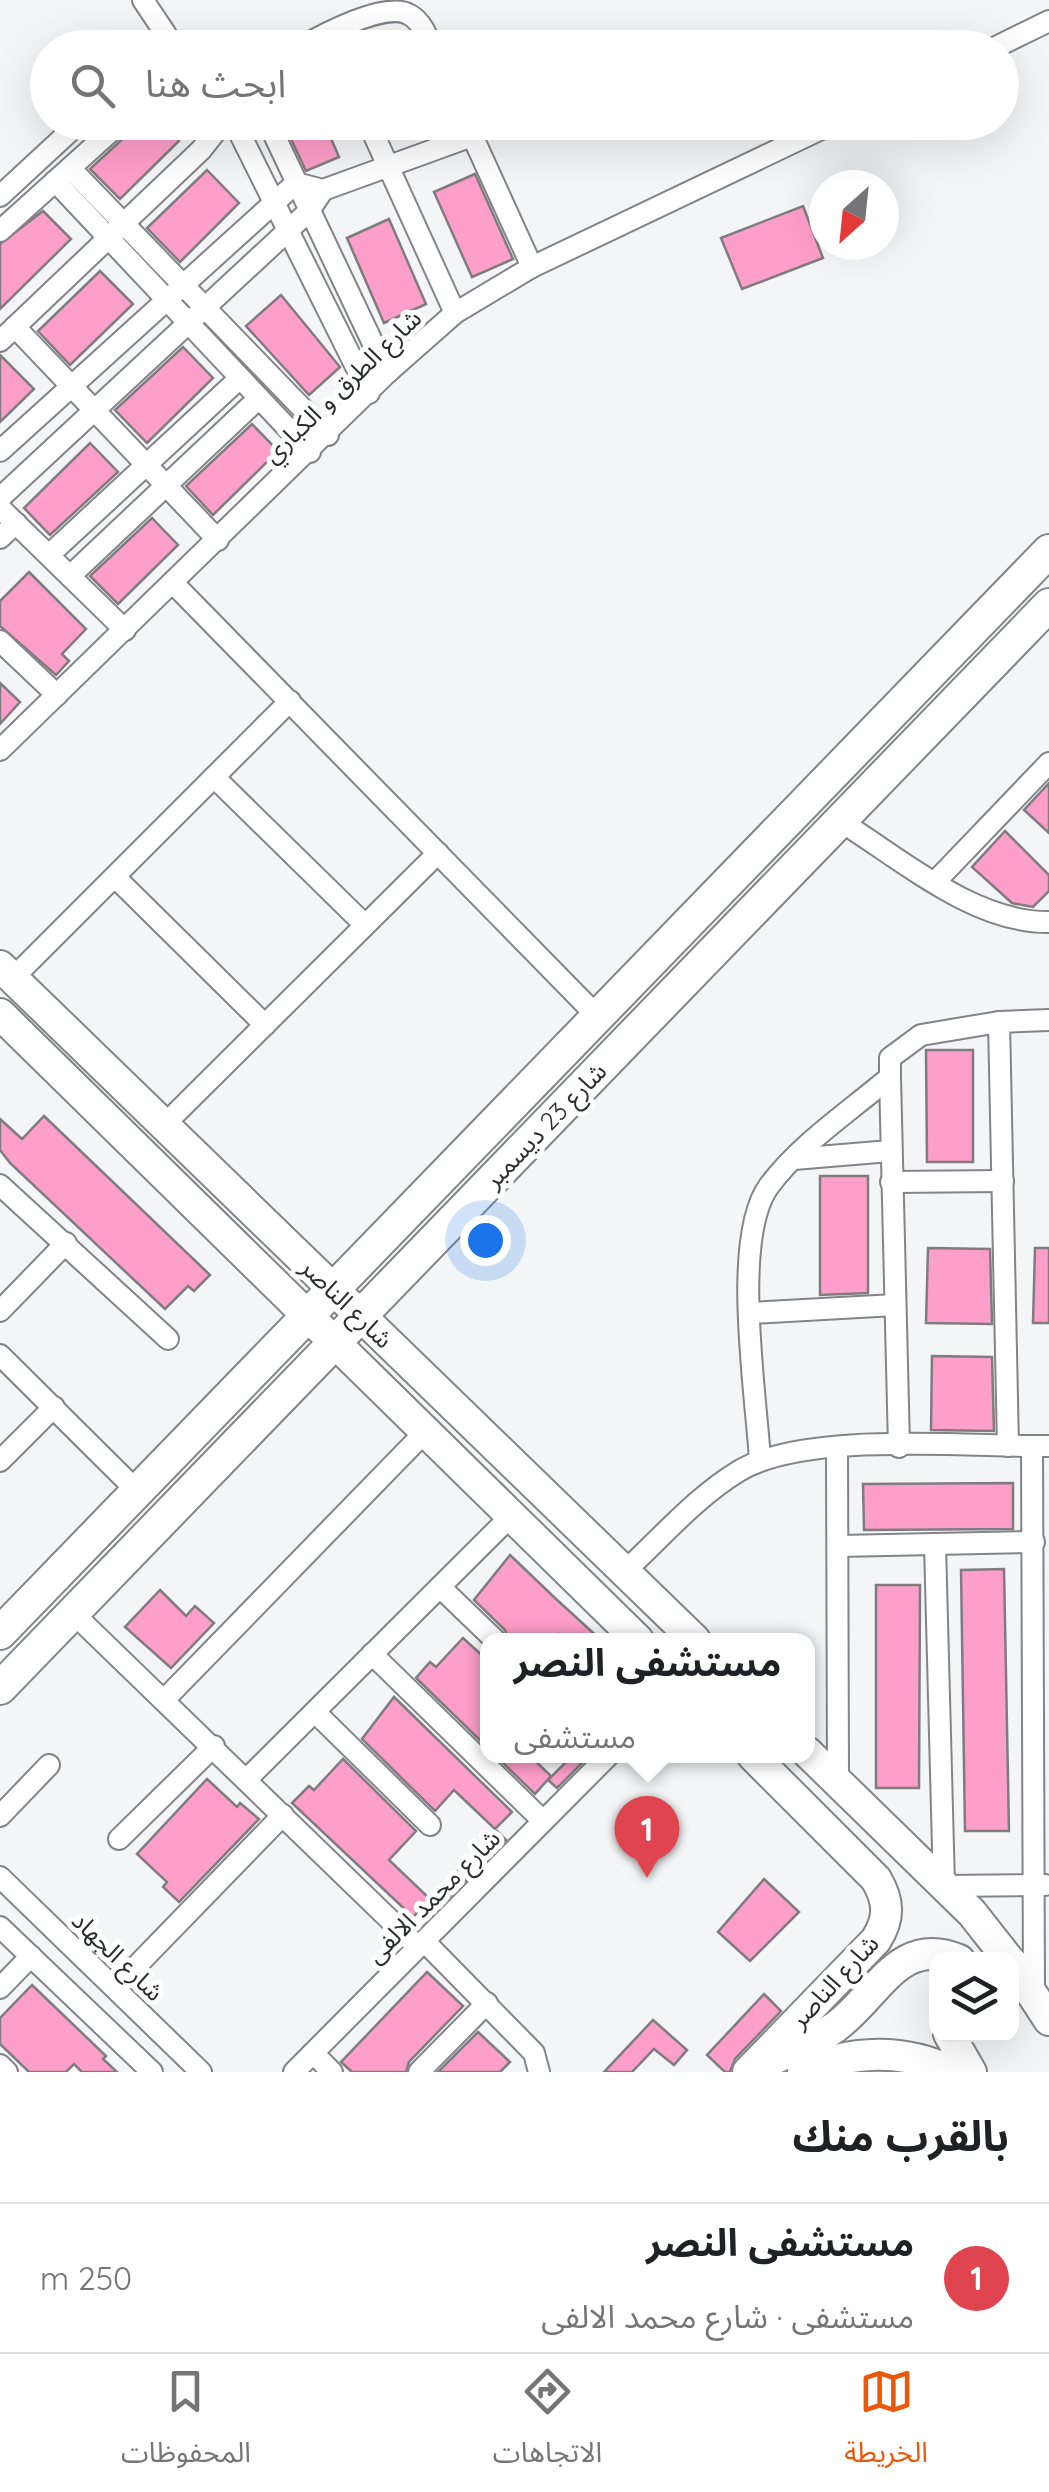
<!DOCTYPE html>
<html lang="ar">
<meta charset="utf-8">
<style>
body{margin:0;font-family:Quicksand,"Noto Sans Arabic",sans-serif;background:#f6f6f6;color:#202124;direction:rtl}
.controls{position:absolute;right:30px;bottom:30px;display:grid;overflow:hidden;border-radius:20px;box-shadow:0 10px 40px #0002}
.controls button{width:90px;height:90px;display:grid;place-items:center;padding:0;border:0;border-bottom:2px solid #e0e0e0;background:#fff;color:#202124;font:50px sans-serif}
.compass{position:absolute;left:809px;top:170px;width:90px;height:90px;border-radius:50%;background:#fff;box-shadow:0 10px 40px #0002;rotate:207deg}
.you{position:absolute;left:485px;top:1240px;width:35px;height:35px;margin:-25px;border:8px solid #fff;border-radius:50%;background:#1a73e8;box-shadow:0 0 0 15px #1a73e833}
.badge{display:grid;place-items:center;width:65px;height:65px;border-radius:50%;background:#ea580c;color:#fff;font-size:32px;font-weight:700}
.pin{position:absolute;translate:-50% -82px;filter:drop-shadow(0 2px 5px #0008)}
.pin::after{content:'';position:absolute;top:52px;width:35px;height:30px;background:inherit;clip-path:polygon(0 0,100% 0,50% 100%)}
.popup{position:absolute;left:480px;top:1633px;width:335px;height:130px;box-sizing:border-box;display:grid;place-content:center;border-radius:20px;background:#fff;filter:drop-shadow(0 2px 8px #0005);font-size:32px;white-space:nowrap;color:#757577}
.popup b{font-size:38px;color:#202124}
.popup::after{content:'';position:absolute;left:50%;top:100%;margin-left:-20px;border:20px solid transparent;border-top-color:#fff}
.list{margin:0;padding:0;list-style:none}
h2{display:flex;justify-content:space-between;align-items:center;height:130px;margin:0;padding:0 40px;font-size:42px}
h2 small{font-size:32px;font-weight:400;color:#757577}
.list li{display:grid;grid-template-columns:65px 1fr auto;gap:30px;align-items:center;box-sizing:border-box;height:150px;padding:0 40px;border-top:2px solid #e0e0e0}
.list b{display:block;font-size:38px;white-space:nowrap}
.list p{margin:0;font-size:32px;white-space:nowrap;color:#757577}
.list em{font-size:32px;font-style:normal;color:#757577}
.icon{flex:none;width:55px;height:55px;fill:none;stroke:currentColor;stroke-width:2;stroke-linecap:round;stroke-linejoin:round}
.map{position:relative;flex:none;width:1049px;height:2072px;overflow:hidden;direction:ltr}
.search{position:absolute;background:#fff;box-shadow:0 10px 40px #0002;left:30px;right:30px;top:30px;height:110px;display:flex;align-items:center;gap:25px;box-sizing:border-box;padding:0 35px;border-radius:55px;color:#757577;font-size:38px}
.sheet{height:280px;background:#fff}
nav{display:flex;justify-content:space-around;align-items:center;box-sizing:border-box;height:140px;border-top:2px solid #e0e0e0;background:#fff;font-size:28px;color:#757577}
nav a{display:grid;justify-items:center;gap:5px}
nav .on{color:#ea580c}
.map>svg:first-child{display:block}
</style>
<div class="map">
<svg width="1049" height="2072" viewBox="0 0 1049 2072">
<rect width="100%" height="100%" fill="#f3f5f7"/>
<g fill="#fe9eca" stroke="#7f7c7d" stroke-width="2.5">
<path d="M 134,122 L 161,122 L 179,141 L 120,199 L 90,169 L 130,132 Z"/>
<path d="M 283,122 L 324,122 L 339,157 L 306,171 Z"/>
<path d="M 207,170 L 239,203 L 180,262 L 147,228 Z"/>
<path d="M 475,174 L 513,259 L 472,277 L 434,192 Z"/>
<path d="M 803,206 L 823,258 L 742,289 L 721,238 Z"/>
<path d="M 43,211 L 71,239 L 0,309 L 0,244 Z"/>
<path d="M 389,219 L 426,304 L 384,323 L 347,238 Z"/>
<path d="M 100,271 L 133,304 L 70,365 L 38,331 Z"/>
<path d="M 281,295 L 340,367 L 309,395 L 246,326 Z"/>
<path d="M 183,347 L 213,378 L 147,443 L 115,410 Z"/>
<path d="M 0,355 L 34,389 L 0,422 Z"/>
<path d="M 252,424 L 278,451 L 213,515 L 186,486 Z"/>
<path d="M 90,443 L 118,472 L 50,535 L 24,508 Z"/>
<path d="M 152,518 L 178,545 L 118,604 L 90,576 Z"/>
<path d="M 29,572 L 86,629 L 62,654 L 69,661 L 56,675 L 0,626 L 0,601 Z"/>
<path d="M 0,683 L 20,702 L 0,724 Z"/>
<path d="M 1049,783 L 1049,833 L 1024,810 Z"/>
<path d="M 1005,831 L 1049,875 L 1049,891 L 1033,907 L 1012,903 L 972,867 Z"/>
<path d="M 926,1050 L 973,1050 L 973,1162 L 927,1162 Z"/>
<path d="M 44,1116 L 210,1275 L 194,1291 L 188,1286 L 165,1309 L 10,1163 L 0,1150 L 0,1119 L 22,1139 Z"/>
<path d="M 820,1176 L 868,1176 L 868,1293 L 820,1295 Z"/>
<path d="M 928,1248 L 990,1249 L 992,1324 L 926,1323 Z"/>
<path d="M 1035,1248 L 1049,1248 L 1049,1323 L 1033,1323 Z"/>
<path d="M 932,1356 L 992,1357 L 994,1431 L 931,1430 Z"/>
<path d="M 1013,1483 L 1013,1529 L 864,1530 L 863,1484 Z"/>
<path d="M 510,1555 L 556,1599 L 601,1640 L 565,1640 L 559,1634 L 553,1640 L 508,1640 L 505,1630 L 474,1600 Z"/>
<path d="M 1004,1569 L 1009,1831 L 965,1831 L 961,1570 Z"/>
<path d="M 876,1585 L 920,1585 L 919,1788 L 876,1788 Z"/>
<path d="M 160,1590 L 186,1616 L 195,1606 L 214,1623 L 171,1668 L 125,1627 Z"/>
<path d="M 463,1638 L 487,1660 L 487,1747 L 416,1678 L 430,1662 L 436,1667 Z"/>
<path d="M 394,1697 L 512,1812 L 495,1829 L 454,1790 L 435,1811 L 362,1739 Z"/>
<path d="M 509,1756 L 530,1756 L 551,1776 L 535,1794 L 502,1762 Z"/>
<path d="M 572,1756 L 589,1756 L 557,1788 L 548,1780 Z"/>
<path d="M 343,1759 L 416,1831 L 389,1860 L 430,1899 L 413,1917 L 292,1803 L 309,1786 L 314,1790 Z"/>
<path d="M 207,1779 L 237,1807 L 240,1803 L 259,1819 L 179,1902 L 163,1887 L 167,1882 L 137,1854 Z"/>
<path d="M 497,1831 L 506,1840 L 435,1911 L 427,1903 Z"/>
<path d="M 764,1879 L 799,1912 L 750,1961 L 718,1932 Z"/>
<path d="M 427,1972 L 463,2006 L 409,2062 L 406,2072 L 352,2072 L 341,2062 Z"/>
<path d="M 32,1985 L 106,2056 L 103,2059 L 117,2072 L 82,2072 L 74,2064 L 66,2072 L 29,2072 L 0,2044 L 0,2018 Z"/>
<path d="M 764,1994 L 781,2011 L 735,2059 L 730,2072 L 725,2072 L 707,2055 Z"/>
<path d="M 653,2020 L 687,2050 L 674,2065 L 654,2049 L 632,2072 L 604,2072 Z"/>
<path d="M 478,2032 L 510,2062 L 500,2072 L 438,2072 Z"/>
</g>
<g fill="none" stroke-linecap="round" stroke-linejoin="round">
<defs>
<g id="street">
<path d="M 143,0 L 175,48"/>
<path d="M 300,48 C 322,35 387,0 410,15 C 422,22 427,36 432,48"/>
<path d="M 994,48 L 1049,21"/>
<path d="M 234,122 L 369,393"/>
<path d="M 268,122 L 387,373"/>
<path d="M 368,122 L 455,313"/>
<path d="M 466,122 L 532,267"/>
<path d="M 70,168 L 328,435"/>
<path d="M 55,181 L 310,452"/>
<path d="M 0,196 L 80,122"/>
<path d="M 0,231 L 121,122"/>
<path d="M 15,327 L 218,540"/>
<path d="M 0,341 L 201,150 L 223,122"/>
<path d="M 0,451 L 296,183 L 323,190 L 472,136"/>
<path d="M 0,498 L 309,211 L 323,190"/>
<path d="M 0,508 L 125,630"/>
<path d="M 0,538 L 16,523"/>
<path d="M 49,555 L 240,378"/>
<path d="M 70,576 L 259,398"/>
<path d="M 173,583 L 597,1016"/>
<path d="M 0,641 L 57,695"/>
<path d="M 0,750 L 387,373 L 455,313 L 532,267 L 836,122"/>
<path d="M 214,777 L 365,925"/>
<path d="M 840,821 C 901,859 974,923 1049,922"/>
<path d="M 115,877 L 265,1025"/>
<path d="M 936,881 L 1049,763"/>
<path d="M 13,978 L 290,701"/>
<path d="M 890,1077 L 899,1447"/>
<path d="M 164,1125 L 438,853"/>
<path d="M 794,1159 L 890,1151"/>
<path d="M 891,1182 L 1003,1181"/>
<path d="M 0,1185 L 168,1339"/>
<path d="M 0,1311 L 66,1243"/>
<path d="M 751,1313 L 895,1305"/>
<path d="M 0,1355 L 137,1491"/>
<path d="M 1008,1446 L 999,1022 L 1049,1020"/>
<path d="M 1032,1446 L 1034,1990"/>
<path d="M 837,1448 L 838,1782"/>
<path d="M 760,1460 C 756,1393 731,1238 769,1186 C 800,1144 850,1111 890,1077 L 890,1058 L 921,1035 L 999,1022"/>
<path d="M 0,1461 L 54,1407"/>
<path d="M 935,1545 L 944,1886 L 1045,1885"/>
<path d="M 839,1546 L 1034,1542"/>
<path d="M 624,1572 C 661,1538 696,1497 739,1471 C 805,1431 969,1447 1049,1446"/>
<path d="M 440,1587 L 495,1640"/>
<path d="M 73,1613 L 418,1947"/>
<path d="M 372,1654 L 543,1821"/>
<path d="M 165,1699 L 425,1432"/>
<path d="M 315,1712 L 430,1825"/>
<path d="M 247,1779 L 511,1516"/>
<path d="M 0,1816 L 49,1765"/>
<path d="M 119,1839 L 214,1746"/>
<path d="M 0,1877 L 201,2072"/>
<path d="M 0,1927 L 152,2072"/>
<path d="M 424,1941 L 534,2053 L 539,2072"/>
<path d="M 0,1988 L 31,1956"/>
<path d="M 115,1988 L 283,1815"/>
<path d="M 313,2053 L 332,2072"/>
<path d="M 0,2065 L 7,2072"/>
<path d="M 294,2072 L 608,1756"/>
<path d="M 419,2072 L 487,2003"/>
</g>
<g id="secondary">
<path d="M 0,966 L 695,1640"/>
<path d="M 0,1014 L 638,1640"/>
<path d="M 807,1752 L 972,1913 L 1009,1960"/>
<path d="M 1012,1963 L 1049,2020"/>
<path d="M 949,2034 L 971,2072"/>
<path d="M 771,2060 C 791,2051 815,2041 834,2028 C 877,1998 898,1934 959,1960"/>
<path d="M 748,2072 L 876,1940 C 890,1918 889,1901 876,1879 L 753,1756"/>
<path d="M 803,2072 C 851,2050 904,2048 952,2072"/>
</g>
<g id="primary">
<path d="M 0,1633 L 1049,551"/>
<path d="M 0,1688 L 1049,605"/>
</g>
</defs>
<use href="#street" stroke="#838487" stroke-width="24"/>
<use href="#secondary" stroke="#838487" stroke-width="34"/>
<use href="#primary" stroke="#838487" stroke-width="36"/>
<use href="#street" stroke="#fff" stroke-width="20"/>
<use href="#secondary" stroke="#fff" stroke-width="30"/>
<use href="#primary" stroke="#fff" stroke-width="32"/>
</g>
<g text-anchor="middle" stroke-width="10" stroke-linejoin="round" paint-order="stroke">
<g font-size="25" fill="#2b2c2d" stroke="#fff">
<text transform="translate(342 386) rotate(-44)" y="9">شارع الطرق و الكباري</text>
<text transform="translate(545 1125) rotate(-46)" y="9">شارع 23 ديسمبر</text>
<text transform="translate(347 1303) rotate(44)" y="9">شارع الناصر</text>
<text transform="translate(433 1896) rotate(-45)" y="9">شارع محمد الالفى</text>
<text transform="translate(118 1956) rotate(44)" y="9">شارع الجهاد</text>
<text transform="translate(834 1981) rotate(-47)" y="9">شارع الناصر</text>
</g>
</g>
</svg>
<div class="controls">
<button><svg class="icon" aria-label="layers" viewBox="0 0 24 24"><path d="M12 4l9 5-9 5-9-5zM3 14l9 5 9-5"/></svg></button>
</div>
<svg class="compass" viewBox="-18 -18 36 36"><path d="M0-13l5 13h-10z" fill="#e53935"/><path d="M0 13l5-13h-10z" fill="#757577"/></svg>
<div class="you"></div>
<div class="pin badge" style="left:647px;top:1878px;background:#e0444e">1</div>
<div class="popup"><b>مستشفى النصر</b>مستشفى</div>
<div class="search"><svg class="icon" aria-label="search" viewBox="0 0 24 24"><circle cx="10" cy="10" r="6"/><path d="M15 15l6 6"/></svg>ابحث هنا</div>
</div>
<section class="sheet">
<h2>بالقرب منك<small></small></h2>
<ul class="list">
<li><span class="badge" style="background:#e0444e">1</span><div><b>مستشفى النصر</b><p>مستشفى · شارع محمد الالفى</p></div><em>250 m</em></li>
</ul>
</section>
<nav>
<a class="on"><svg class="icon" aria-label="map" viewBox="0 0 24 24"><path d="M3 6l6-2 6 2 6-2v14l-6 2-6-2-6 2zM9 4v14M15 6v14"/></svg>الخريطة</a>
<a><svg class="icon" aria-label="directions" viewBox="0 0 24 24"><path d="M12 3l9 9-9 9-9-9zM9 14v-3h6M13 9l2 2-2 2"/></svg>الاتجاهات</a>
<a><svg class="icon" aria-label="saved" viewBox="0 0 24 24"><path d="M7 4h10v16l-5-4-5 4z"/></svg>المحفوظات</a>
</nav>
